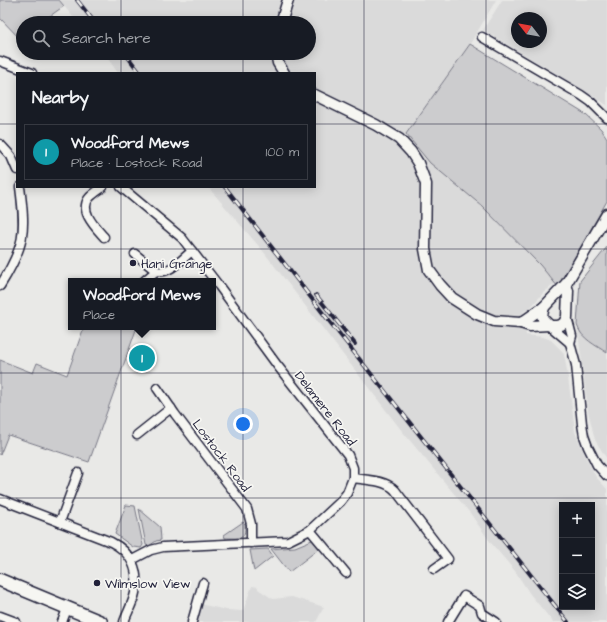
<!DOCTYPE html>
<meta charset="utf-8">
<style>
body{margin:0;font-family:"Architects Daughter",sans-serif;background:#242831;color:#f1f3f6}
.controls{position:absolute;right:12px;bottom:12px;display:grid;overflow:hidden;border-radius:0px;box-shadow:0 2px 10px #0003}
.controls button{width:36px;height:36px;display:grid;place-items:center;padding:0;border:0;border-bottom:1px solid #363941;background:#171b24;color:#f1f3f6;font:20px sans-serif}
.compass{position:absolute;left:511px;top:12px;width:36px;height:36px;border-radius:50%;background:#171b24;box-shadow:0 2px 10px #0003;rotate:301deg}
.you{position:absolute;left:243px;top:424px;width:14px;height:14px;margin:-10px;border:3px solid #fff;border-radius:50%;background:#1a73e8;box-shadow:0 0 0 6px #1a73e833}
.badge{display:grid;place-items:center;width:26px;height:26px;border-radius:50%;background:#2563eb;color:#fff;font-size:13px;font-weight:700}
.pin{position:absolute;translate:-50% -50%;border:2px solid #fff;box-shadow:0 1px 4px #0006}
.popup{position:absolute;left:68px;top:278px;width:148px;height:52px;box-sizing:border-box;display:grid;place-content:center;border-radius:0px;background:#171b24;filter:drop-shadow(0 1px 3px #0005);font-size:13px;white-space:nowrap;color:#9ea1a6}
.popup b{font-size:15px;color:#f1f3f6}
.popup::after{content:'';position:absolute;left:50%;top:100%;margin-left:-8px;border:8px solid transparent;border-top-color:#171b24}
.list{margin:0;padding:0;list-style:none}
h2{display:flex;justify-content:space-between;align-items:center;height:52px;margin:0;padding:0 16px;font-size:17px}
h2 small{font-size:13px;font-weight:400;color:#9ea1a6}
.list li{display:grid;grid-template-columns:26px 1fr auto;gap:12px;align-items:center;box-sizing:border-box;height:56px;margin:0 8px 8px;padding:0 8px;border:1px solid #363941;border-radius:0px}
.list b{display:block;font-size:15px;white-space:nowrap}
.list p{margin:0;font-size:13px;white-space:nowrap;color:#9ea1a6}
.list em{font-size:13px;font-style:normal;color:#9ea1a6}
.icon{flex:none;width:22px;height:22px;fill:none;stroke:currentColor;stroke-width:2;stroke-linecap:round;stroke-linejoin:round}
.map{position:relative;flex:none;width:607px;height:622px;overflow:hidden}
.search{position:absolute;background:#171b24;box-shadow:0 2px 10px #0003;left:16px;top:16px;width:300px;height:44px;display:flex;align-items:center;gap:10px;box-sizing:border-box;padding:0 14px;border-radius:22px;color:#9ea1a6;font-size:15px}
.panel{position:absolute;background:#171b24;box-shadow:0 2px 10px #0003;left:16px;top:72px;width:300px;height:116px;border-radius:0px}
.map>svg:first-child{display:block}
</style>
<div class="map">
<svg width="607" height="622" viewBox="0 0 607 622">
<rect width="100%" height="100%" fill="#e9e9e7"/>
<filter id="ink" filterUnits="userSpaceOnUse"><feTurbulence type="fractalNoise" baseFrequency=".025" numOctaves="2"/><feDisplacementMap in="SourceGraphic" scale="8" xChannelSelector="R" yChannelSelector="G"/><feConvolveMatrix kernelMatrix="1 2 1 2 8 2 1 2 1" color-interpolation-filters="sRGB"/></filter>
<g filter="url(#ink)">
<g fill="#dadada" fill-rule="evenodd">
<path d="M 59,0 L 496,0 L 470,44 L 406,134 L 487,205 L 556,283 L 543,293 L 530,308 L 523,312 L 526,335 L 543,337 L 551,340 L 563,352 L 565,359 L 568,377 L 575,432 L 587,460 L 596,477 L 607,489 L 607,622 L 553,622 L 530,594 L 515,571 L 491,543 L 470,513 L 402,431 L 263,251 L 208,187 L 315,187 L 315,73 L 118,73 L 104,53 L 309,53 L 309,23 L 78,23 ZM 562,505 L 592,505 L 592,607 L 562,607 Z"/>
<path d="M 502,0 L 607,0 L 607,105 L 572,83 L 483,30 ZM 517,18 L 541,18 L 541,42 L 517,42 Z"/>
<path d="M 583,328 L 607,354 L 607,459 L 595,440 L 588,411 L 578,332 Z"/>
<path d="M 252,586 L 258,587 L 258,589 L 273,599 L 292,597 L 324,607 L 316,622 L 195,622 L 200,604 L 226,610 L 243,611 Z"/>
</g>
<g fill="#ccccce" stroke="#777784">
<path d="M 0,0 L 59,0 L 64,6 L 40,23 L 23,23 L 23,39 L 22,41 L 0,18 Z"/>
<path d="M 470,44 L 585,114 L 601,129 L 607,138 L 607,201 L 558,287 L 540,265 L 482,206 L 430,163 L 406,134 Z"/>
<path d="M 607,247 L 607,353 C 596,345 581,339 577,325 L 580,281 Z"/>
<path d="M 84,327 L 137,327 L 89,462 L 8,435 L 0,455 L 0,360 L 33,373 L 37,363 L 67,375 Z"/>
<path d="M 126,505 L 135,506 L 143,545 L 141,548 L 133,547 L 115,534 Z"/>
<path d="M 139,509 L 160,527 L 161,540 L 156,541 L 149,546 L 146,545 Z"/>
<path d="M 243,522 L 245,524 C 246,541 239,538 225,538 L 224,535 Z"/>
<path d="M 312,540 L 320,548 L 289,572 L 271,549 L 295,547 Z"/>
<path d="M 268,549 L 273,556 L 254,571 L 250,550 Z"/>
</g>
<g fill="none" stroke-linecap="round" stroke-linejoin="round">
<defs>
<g id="minor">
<path d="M 482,37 L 581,95 L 591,102 L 607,118"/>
<path d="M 0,61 L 32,73"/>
<path d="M 0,144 L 11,156 L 17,170"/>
<path d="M 103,187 C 99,190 94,193 90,197 C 78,210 95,227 104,237"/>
<path d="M 121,187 L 182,238 L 219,286 L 277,365 L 348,455 L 353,468 L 353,478 L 347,493 L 340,502 L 310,530 L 288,541 L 163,547 L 151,550 L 132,560"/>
<path d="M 135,254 L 156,271 C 170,274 182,259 192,251"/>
<path d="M 144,281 L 156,271"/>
<path d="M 0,286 C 25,246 26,233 20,187"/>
<path d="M 567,317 L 572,336 L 570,343 L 576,365 L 582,424 L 584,436 L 588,447 L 597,465 L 607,476"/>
<path d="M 550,326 L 570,343"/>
<path d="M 157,388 L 175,414 L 247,509 L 251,524 L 251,543"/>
<path d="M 137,435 L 171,408"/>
<path d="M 353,478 C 367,480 385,480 395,490 L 448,559 L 434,569"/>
<path d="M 0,499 L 111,542 C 131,552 140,570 135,593 C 133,603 127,613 124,622"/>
<path d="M 60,522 L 78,473"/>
<path d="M 310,530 L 346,573"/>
<path d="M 0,616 L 16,622"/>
<path d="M 62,622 L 67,609"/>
<path d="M 192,622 L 203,583"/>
<path d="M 448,622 L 464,596 L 480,606 L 482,613 L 496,622"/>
</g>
<g id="tertiary">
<path d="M 281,23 L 288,0"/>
<path d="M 276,53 L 278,63 L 284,73"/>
<path d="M 315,95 L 376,125 L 399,139 L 411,152 L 418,163 L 426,184 L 425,249 L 429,270 L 440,285 L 452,298 L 477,314 L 494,321 L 521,323 L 530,326 L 549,325"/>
<path d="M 566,284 L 568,291 L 567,317 L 564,323 L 561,325 L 557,326 L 550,326 L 543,319 L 542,315 L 544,307 L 566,284 L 607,214"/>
<path d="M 521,323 L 544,307"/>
</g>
<path id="secondary" d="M 0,580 L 101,622"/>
</defs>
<use href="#minor" stroke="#22223b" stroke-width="11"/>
<use href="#tertiary" stroke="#22223b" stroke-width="13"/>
<use href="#secondary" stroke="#22223b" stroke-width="15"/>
<use href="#minor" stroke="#f6f6f2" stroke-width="8"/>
<use href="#tertiary" stroke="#f6f6f2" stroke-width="10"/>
<use href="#secondary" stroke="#f6f6f2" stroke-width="12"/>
<defs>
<g id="rail">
<path d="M 77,0 L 95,23"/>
<path d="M 125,53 L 140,73"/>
<path d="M 225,187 L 326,317 L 568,622"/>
<path d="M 316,295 L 355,344"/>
</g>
</defs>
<use href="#rail" stroke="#22223b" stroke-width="4"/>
<use href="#rail" stroke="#f6f6f2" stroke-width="2.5" stroke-dasharray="8" stroke-linecap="butt"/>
</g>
</g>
<path fill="none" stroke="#22223b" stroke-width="1" stroke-opacity="0.55" d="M 121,0 L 121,23M 243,0 L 243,23M 364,0 L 364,622M 486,0 L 486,622M 121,53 L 121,73M 243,53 L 243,73M 0,124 L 17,124M 315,124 L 607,124M 121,187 L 121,622M 243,187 L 243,622M 0,249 L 607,249M 0,373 L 607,373M 0,498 L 607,498"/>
<g fill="#22223b" stroke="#f6f6f2" stroke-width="1.5">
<circle cx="133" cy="263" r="4"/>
<circle cx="97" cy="583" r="4"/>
</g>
<g text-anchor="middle" stroke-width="3.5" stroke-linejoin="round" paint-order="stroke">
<g font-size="13" fill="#22223b" stroke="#f6f6f2" text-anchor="start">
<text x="141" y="268">Hani Grange</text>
<text x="105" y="588">Wilmslow View</text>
</g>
<g font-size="13" fill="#22223b" stroke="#f6f6f2">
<text transform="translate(326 408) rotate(52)" y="5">Delamere Road</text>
<text transform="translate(222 455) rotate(53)" y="5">Lostock Road</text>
</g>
</g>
</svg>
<div class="controls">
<button>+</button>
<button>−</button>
<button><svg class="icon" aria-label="layers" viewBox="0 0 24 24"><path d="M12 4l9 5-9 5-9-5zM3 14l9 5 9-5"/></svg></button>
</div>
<svg class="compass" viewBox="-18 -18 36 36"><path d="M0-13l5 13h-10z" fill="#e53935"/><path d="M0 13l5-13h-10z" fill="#9ea1a6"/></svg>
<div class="you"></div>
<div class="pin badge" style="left:142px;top:358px;background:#0f9aa8">1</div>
<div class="popup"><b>Woodford Mews</b>Place</div>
<div class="search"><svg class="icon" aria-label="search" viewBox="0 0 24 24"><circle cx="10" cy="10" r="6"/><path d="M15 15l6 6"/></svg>Search here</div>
<section class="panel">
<h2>Nearby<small></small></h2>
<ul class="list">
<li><span class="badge" style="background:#0f9aa8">1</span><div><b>Woodford Mews</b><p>Place · Lostock Road</p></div><em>100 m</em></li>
</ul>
</section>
</div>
